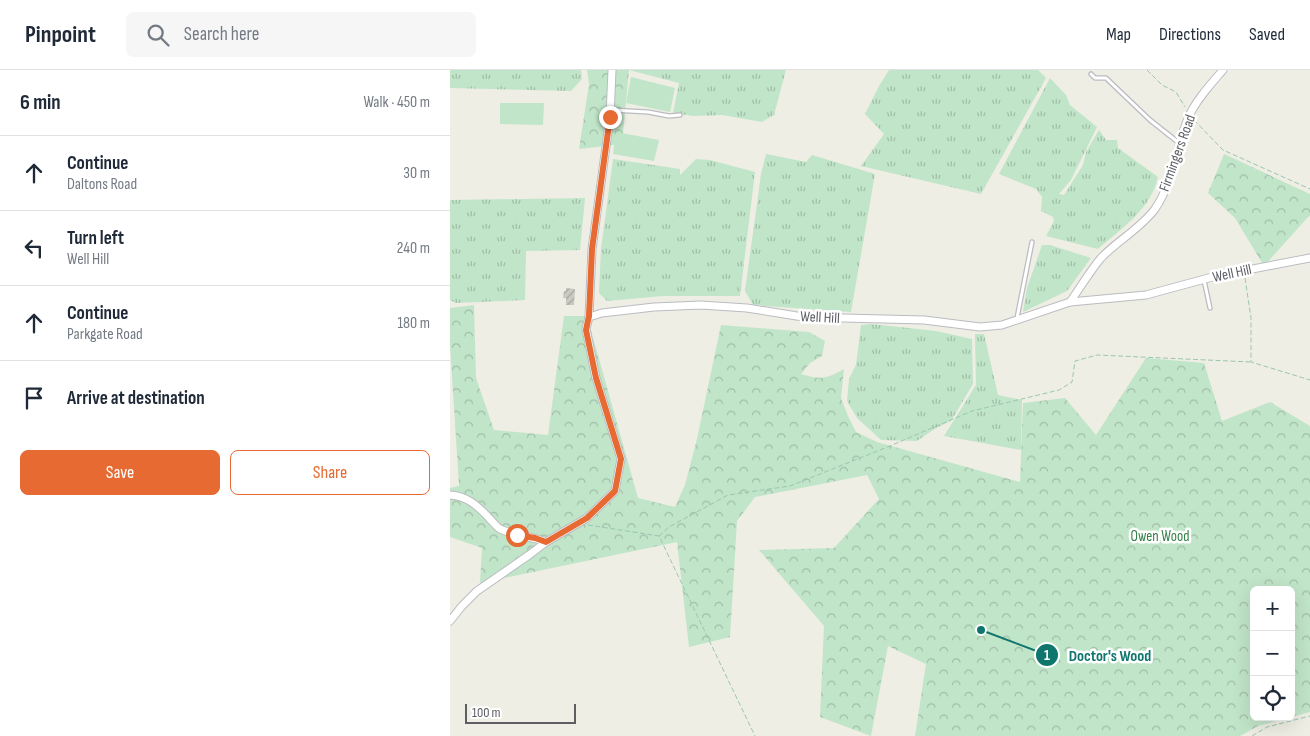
<!DOCTYPE html>
<meta charset="utf-8">
<style>
body{margin:0;font-family:"Sofia Sans Condensed",sans-serif;background:#f6f6f7;color:#1f2937}
.controls{position:absolute;right:15px;bottom:15px;display:grid;overflow:hidden;border-radius:8px;box-shadow:0 5px 20px #0002}
.controls button{width:45px;height:45px;display:grid;place-items:center;padding:0;border:0;border-bottom:1px solid #e0e1e3;background:#fff;color:#1f2937;font:25px sans-serif}
.scale{position:absolute;left:15px;bottom:12px;width:111px;box-sizing:border-box;padding-left:5px;border:2px solid #5c5e64;border-top:0;font-size:14px;line-height:18px;white-space:nowrap;color:#5c5e64;-webkit-text-stroke:4px #fff;paint-order:stroke}
.stop{position:absolute;width:15px;height:15px;margin:-11px;border:4px solid #e66a32;border-radius:50%;background:#fff}
.stop.end{background:#e66a32;border-color:#fff;box-shadow:0 1px 5px #0008}
.list{margin:0;padding:0;list-style:none}
h2{display:flex;justify-content:space-between;align-items:center;height:65px;margin:0;padding:0 20px;font-size:21px}
h2 small{font-size:16px;font-weight:400;color:#747a83}
.list li{display:grid;grid-template-columns:32px 1fr auto;gap:15px;align-items:center;box-sizing:border-box;height:75px;padding:0 20px;border-top:1px solid #e0e1e3}
.list b{display:block;font-size:19px;white-space:nowrap}
.list p{margin:0;font-size:16px;white-space:nowrap;color:#747a83}
.list em{font-size:16px;font-style:normal;color:#747a83}
.actions{display:flex;gap:10px;padding:15px 20px}
.actions a{flex:1;padding:11px 0;border:1px solid #e66a32;border-radius:8px;text-align:center;font-size:18px;color:#e66a32}
.actions .main{background:#e66a32;color:#fff}
.icon{flex:none;width:28px;height:28px;fill:none;stroke:currentColor;stroke-width:2;stroke-linecap:round;stroke-linejoin:round}
.map{position:relative;flex:none;width:860px;height:666px;overflow:hidden}
header{display:flex;align-items:center;gap:30px;box-sizing:border-box;height:70px;padding:0 25px;background:#fff;border-bottom:1px solid #e0e1e3}
header strong{font-size:24px}
nav{display:flex;gap:28px;margin-inline-start:auto;font-size:18px}
.search{width:350px;height:45px;background:#f6f6f7;display:flex;align-items:center;gap:12px;box-sizing:border-box;padding:0 18px;border-radius:8px;color:#747a83;font-size:19px}
main{display:flex}
aside{flex:1;background:#fff}
.map>svg:first-child{display:block}
</style>
<header>
<strong>Pinpoint</strong>
<div class="search"><svg class="icon" aria-label="search" viewBox="0 0 24 24"><circle cx="10" cy="10" r="6"/><path d="M15 15l6 6"/></svg>Search here</div>
<nav><a>Map</a><a>Directions</a><a>Saved</a></nav>
</header>
<main>
<aside>
<h2>6 min<small>Walk · 450 m</small></h2>
<ul class="list">
<li><svg class="icon" aria-label="ahead" viewBox="0 0 24 24"><path d="M12 20V5M6 11l6-6 6 6"/></svg><div><b>Continue</b><p>Daltons Road</p></div><em>30 m</em></li>
<li><svg class="icon" aria-label="left" viewBox="0 0 24 24"><path d="M17 20v-9H6M10 6l-5 5 5 5"/></svg><div><b>Turn left</b><p>Well Hill</p></div><em>240 m</em></li>
<li><svg class="icon" aria-label="ahead" viewBox="0 0 24 24"><path d="M12 20V5M6 11l6-6 6 6"/></svg><div><b>Continue</b><p>Parkgate Road</p></div><em>180 m</em></li>
<li><svg class="icon" aria-label="arrive" viewBox="0 0 24 24"><path d="M6 21V4h12l-3 4 3 4H6"/></svg><div><b>Arrive at destination</b></div></li>
</ul>
<div class="actions"><a class="main">Save</a><a>Share</a></div>
</aside>
<div class="map">
<svg width="860" height="666" viewBox="0 0 860 666">
<defs>
<pattern id="grass-tufts" width="24" height="20" patternUnits="userSpaceOnUse" patternTransform="scale(1.25)"><rect width="24" height="20" fill="#c1e5c9"/><path d="M3 7l-1-3M5 7V3M7 7l1-3M15 17l-1-3M17 17v-4M19 17l1-3" fill="none" stroke="#a0bda7"/></pattern>
<pattern id="forest-crowns" width="20" height="18" patternUnits="userSpaceOnUse" patternTransform="scale(1.25)"><rect width="20" height="18" fill="#c1e5c9"/><path d="M2 6a3 3 0 1 1 6 0M12 15a3 3 0 1 1 6 0" fill="none" stroke="#a0bda7"/></pattern>
<pattern id="building-hatch" width="6" height="6" patternUnits="userSpaceOnUse" patternTransform="scale(1.25)"><rect width="6" height="6" fill="#c9c9c0"/><path d="M-1 1l2-2M0 6l6-6M5 7l2-2" fill="none" stroke="#a6a6a0"/></pattern>
</defs>
<rect width="100%" height="100%" fill="#eeeee4"/>
<g fill="url(#grass-tufts)">
<path d="M 0,0 L 131,0 L 132,9 L 121,21 L 0,18 Z"/>
<path d="M 179,0 L 336,0 L 324,45 L 312,52 L 272,45 L 243,46 L 223,43 L 229,13 Z"/>
<path d="M 439,0 L 588,0 L 596,8 L 531,124 L 411,96 L 434,64 L 415,44 L 429,16 Z"/>
<path d="M 600,8 L 616,25 L 620,35 L 647,57 L 621,110 L 609,124 L 614,125 L 633,95 L 636,82 L 649,60 L 656,70 L 667,70 L 668,78 L 708,107 C 701,139 672,158 648,179 L 596,166 L 604,151 L 603,147 L 591,141 L 592,127 L 586,119 L 549,104 Z"/>
<path d="M 316,84 L 356,92 L 362,85 L 425,104 L 401,242 L 303,235 L 295,221 L 311,104 Z"/>
<path d="M 163,89 L 230,99 L 230,105 L 246,89 L 260,90 L 305,102 L 290,226 L 213,226 L 157,231 L 149,223 L 151,179 Z"/>
<path d="M 135,128 L 130,180 L 76,181 L 75,230 L 6,233 L 0,230 L 0,130 Z"/>
<path d="M 592,175 L 600,175 L 641,188 L 617,221 L 573,242 L 577,218 Z"/>
<path d="M 421,254 L 486,261 L 522,269 L 523,314 L 501,351 L 486,358 L 467,371 L 431,370 L 407,348 L 397,331 L 399,309 L 406,295 L 411,255 Z"/>
<path d="M 525,264 L 534,264 L 548,325 L 572,330 L 571,380 L 494,366 L 526,315 Z"/>
</g>
<g fill="url(#forest-crowns)">
<path d="M 137,0 L 179,0 L 172,74 L 129,79 L 139,14 Z"/>
<path d="M 774,84 L 860,124 L 860,146 L 858,147 L 814,196 L 785,148 L 758,123 Z"/>
<path d="M 24,235 L 26,308 L 44,360 L 98,365 L 114,246 L 137,246 L 188,428 L 225,437 L 235,415 L 247,369 L 271,255 L 359,262 L 375,271 L 372,286 L 360,293 L 351,304 C 370,310 377,309 394,299 L 391,328 L 398,346 L 406,362 L 427,372 L 570,412 L 573,333 L 615,328 L 646,365 L 696,288 L 754,293 L 772,351 L 820,332 L 860,356 L 860,642 L 841,647 L 841,520 L 804,520 L 804,647 L 841,647 L 808,656 L 790,666 L 465,666 L 476,594 L 438,576 L 421,666 L 370,647 L 374,556 L 309,480 L 384,478 L 429,429 L 417,405 L 305,427 L 287,451 L 280,567 L 239,577 L 227,472 L 30,513 L 32,478 L 0,467 L 0,418 L 9,416 L 0,275 L 0,238 Z"/>
</g>
<g fill="#c1e5c9">
<path d="M 181,7 L 225,18 L 220,42 L 176,33 Z"/>
<path d="M 50,33 L 94,33 L 93,55 L 50,54 Z"/>
<path d="M 166,62 L 209,70 L 204,91 L 163,84 Z"/>
</g>
<path fill="url(#building-hatch)" d="M 116,218 L 125,219 L 124,235 L 116,235 L 116,228 L 113,228 L 114,221 L 116,221 Z"/>
<g fill="none" stroke-linecap="round" stroke-linejoin="round">
<defs>
<g id="lane">
<path d="M 641,4 L 645,8 L 656,8 L 700,50 L 729,73"/>
<path d="M 161,40 L 198,42 L 219,46 L 230,45"/>
<path d="M 754,210 L 760,238"/>
<path d="M 567,248 L 582,172"/>
</g>
<g id="street">
<path d="M 620,232 C 630,218 640,201 651,188 C 668,170 690,159 705,139 C 724,111 726,76 739,46 C 747,29 761,14 773,0"/>
<path d="M 139,247 L 142,179 L 160,47 L 162,0"/>
<path d="M 0,425 C 17,426 28,436 39,448 C 43,452 46,456 50,459 C 65,466 81,466 96,472"/>
<path d="M 0,551 L 12,536 L 27,521 L 79,485 L 96,472 L 137,448 L 165,421 L 171,389 L 146,308 L 136,259 L 139,247 L 152,243 L 204,237 L 251,235 L 297,238 L 353,247 L 474,250 L 530,257 L 552,255 L 620,232 L 696,225 L 766,206 L 860,188"/>
</g>
</defs>
<use href="#lane" stroke="#bbbcc2" stroke-width="5.5"/>
<use href="#street" stroke="#bbbcc2" stroke-width="9"/>
<g stroke="#9ac6b1" stroke-width="1" stroke-dasharray="5 2.5" stroke-linecap="butt">
<path d="M 697,0 L 712,15 L 726,22 L 735,37"/>
<path d="M 744,50 L 773,80 L 860,119"/>
<path d="M 795,208 L 801,248 L 801,292 L 860,310"/>
<path d="M 138,455 L 209,466 L 305,666"/>
<path d="M 209,466 L 219,457 L 278,425 L 340,416 L 435,378 L 522,341 L 609,320 L 622,312 L 625,291 L 647,285 L 801,292"/>
<path d="M 802,666 L 817,657 L 860,646"/>
</g>
<use href="#lane" stroke="#fff" stroke-width="3"/>
<use href="#street" stroke="#fff" stroke-width="7"/>
</g>
<g fill="none" stroke-linecap="round" stroke-linejoin="round">
<path stroke="#e66a32" stroke-width="6" d="M 67,465 L 85,468 L 96,472 L 137,448 L 165,421 L 171,389 L 146,308 L 136,260 L 139,246 L 142,179 L 160,47"/>
</g>
<g text-anchor="middle" stroke-width="5" stroke-linejoin="round" paint-order="stroke">
<g font-size="15" fill="#5c5e64" stroke="#fff">
<text transform="translate(727 83) rotate(-70)" y="5">Firmingers Road</text>
<text transform="translate(782 203) rotate(-12)" y="5">Well Hill</text>
<text transform="translate(370 247) rotate(3)" y="5">Well Hill</text>
</g>
<g font-size="15" fill="#36814b" stroke="#fff">
<text x="710" y="471">Owen Wood</text>
</g>
</g>
<path fill="none" stroke="#0f766e" stroke-width="2" d="M531 560L597 585"/>
<g fill="#0f766e" stroke="#fff" stroke-width="2">
<circle cx="531" cy="560" r="5"/>
<circle cx="597" cy="585" r="12"/>
</g>
<g font-size="15" text-anchor="middle" font-weight="bold" fill="#fff">
<text x="597" y="590">1</text>
</g>
<g font-size="16" text-anchor="middle" font-weight="bold" fill="#0f766e" stroke="#fff" stroke-width="5" stroke-linejoin="round" paint-order="stroke">
<text x="660" y="591">Doctor's Wood</text>
</g>
</svg>
<div class="controls">
<button>+</button>
<button>−</button>
<button><svg class="icon" aria-label="locate" viewBox="0 0 24 24"><circle cx="12" cy="12" r="6"/><path d="M12 2v4M12 18v4M2 12h4M18 12h4"/></svg></button>
</div>
<div class="scale">100 m</div>
<div class="stop" style="left:67px;top:465px"></div>
<div class="stop end" style="left:160px;top:47px"></div>
</div>
</main>
